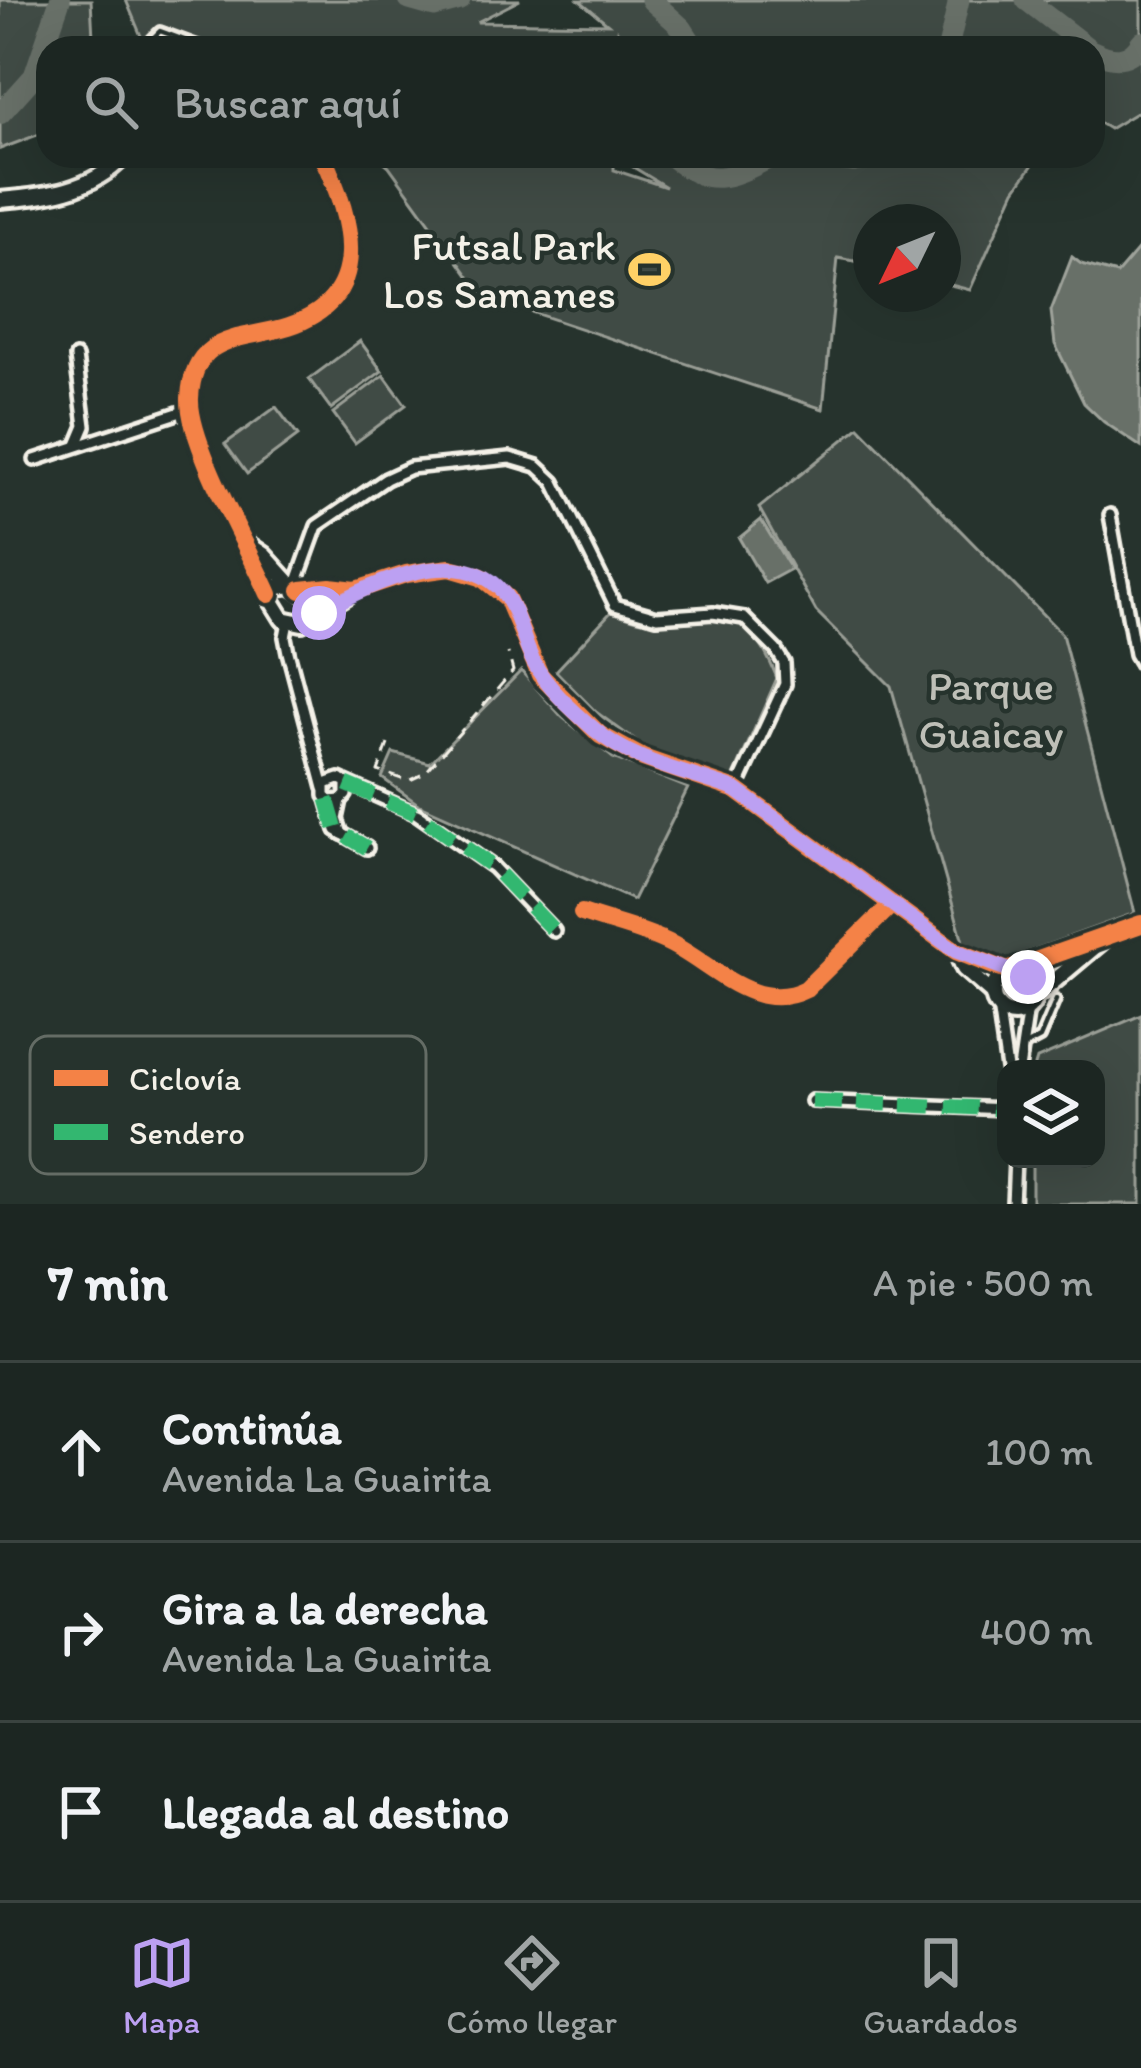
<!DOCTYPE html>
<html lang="es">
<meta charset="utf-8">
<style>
body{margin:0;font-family:Itim,sans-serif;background:#29322f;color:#f1f3f6}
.controls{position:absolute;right:36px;bottom:36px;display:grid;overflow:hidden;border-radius:24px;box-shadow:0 12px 48px #0002}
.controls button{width:108px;height:108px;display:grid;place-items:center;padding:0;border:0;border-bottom:3px solid #3a4340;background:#1c2622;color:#f1f3f6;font:60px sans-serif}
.compass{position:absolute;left:853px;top:204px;width:108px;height:108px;border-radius:50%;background:#1c2622;box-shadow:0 12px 48px #0002;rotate:227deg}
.stop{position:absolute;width:36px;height:36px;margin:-27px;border:9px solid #bca0f2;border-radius:50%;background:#fff}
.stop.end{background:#bca0f2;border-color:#fff;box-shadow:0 3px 12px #0008}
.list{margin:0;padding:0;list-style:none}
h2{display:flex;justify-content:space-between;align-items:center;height:156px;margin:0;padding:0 48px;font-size:51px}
h2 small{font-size:39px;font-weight:400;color:#a0a5a5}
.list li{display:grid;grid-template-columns:78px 1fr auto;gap:36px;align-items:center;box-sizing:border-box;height:180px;padding:0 48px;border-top:3px solid #3a4340}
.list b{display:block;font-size:45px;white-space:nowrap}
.list p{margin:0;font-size:39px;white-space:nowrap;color:#a0a5a5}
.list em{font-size:39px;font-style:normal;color:#a0a5a5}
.icon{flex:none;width:66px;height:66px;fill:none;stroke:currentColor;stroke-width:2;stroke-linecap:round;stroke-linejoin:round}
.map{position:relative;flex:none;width:1141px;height:1204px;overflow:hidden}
.search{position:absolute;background:#1c2622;box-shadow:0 12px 48px #0002;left:36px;right:36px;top:36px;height:132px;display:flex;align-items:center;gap:30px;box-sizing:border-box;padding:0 42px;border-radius:36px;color:#a0a5a5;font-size:45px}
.sheet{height:696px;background:#1c2622}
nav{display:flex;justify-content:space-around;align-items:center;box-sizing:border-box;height:168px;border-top:3px solid #3a4340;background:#1c2622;font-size:33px;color:#a0a5a5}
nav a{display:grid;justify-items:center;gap:6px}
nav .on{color:#bca0f2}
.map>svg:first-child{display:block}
</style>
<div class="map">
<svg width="1141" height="1204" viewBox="0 0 1141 1204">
<rect width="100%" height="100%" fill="#26332d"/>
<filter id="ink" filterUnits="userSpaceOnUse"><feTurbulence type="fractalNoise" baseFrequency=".00833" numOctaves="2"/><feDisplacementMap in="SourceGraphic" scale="24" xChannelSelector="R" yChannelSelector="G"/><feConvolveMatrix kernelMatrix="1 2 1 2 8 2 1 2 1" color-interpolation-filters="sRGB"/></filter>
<g filter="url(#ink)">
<g fill="#414b45" stroke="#9a9e96" stroke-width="3">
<path d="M 0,0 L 91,0 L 93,38 L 89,48 L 48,48 L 48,131 L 0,149 Z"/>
<path d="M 126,0 L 520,0 L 477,22 L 608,24 L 579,0 L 1141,0 L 1141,110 L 1109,129 L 1093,119 L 1093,48 L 629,48 L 618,32 L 617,48 L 146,48 Z"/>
<path d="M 377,156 L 614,156 L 614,170 L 666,187 L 615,156 L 1039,156 L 1015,190 L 970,290 L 943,283 L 943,222 L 871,222 L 871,264 L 838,258 L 823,409 L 483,296 L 389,166 Z"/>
<path d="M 360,341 L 382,371 L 331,409 L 309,379 Z"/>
<path d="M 384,375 L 406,405 L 355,443 L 333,413 Z"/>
<path d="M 276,407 L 298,436 L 247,474 L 225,444 Z"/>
<path d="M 859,427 L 1062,634 L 1135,913 L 999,962 L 964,945 L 891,686 L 816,611 L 759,508 Z"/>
<path d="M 611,612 C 623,615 636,621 648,622 C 718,629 743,592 777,678 L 732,780 L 644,747 L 596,712 L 556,671 Z"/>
<path d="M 521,671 L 562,717 L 613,758 L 688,788 L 633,900 L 418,804 L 382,778 L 393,753 L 430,763 Z"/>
<path d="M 1141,1015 L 1141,1204 L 1032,1204 L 1032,1159 L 1096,1159 L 1096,1069 L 1034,1069 L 1037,1059 Z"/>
</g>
<g fill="#676f68" stroke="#9fa39b" stroke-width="3">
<path d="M 1141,246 L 1141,447 L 1104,422 L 1084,403 L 1055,344 L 1051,311 L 1072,257 L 1081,264 L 1117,274 Z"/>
<path d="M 761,520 L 791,569 L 765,583 L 739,538 Z"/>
</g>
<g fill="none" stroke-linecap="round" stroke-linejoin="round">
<g stroke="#676f68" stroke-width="21">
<path d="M 409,0 L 434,7 L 460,0"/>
<path d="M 651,0 L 682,28 L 695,48"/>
<path d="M 1026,0 L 1088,48"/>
<path d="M 948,48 L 959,0"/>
<path d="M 1093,51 C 1112,60 1129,63 1141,42"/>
<path d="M 0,114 L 34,76 L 60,0"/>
<path d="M 671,156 C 711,191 732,177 774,156"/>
<path d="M 807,156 L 854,162 L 880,156"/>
</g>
<defs>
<g id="lane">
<path d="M 151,48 L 151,40 L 160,31 L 206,48"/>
<path d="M 1023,1047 L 1040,1038 L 1056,1000"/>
</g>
<g id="street">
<path d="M 76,357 L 85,426 L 77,445"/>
<path d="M 35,460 L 190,409"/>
<path d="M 1110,515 L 1135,654 L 1141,664"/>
<path d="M 295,587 L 317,526 L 386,479 L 410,468 L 510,458 L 537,466 L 554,482 L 615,605 L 657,617 L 713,613 L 744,618 L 776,650 L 784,663 L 785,684 L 736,790"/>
<path d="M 288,622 L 285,637 L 288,652 L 324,788"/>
<path d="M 346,784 L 346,795 L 341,800 L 330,801 L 325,796 L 325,784 L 339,779 L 417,814 L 493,867 L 554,931"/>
<path d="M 327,799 L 336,830 L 367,848"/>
<path d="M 341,800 L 337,819 L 342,834"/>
<path d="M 582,913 C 611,923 644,930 671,944 C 713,965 755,1015 806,989 L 892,904"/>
<path d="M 998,1006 L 1007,1069"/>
<path d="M 1019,1069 L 1028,1008"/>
<path d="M 812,1101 L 1006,1109"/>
<path d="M 1013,1204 L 1015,1159"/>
</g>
<g id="secondary">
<path d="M 0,200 C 46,196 91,192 124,156"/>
<path d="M 248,544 L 264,555 L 291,585 L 315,601 L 319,613 L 302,623 L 283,619 L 270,598 L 273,588 L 291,585"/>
<path d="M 301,590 L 330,587 L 356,590 L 406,574 L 450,568 L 481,577 L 507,598 L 540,675 L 600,735 L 643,758 L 736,790 L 956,951 L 1007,971 L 1141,924"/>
<path d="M 269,594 C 249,548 188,443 190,398 C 193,331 243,341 289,326 C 375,298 352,217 322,156"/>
<path d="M 319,613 L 356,590"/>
<path d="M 956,951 L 964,969 L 993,994"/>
<circle cx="1014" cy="993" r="21"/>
<path d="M 1034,998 L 1108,936"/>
</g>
</defs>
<use href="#lane" stroke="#f4f1e8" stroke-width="14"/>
<use href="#street" stroke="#f4f1e8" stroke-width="18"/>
<use href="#secondary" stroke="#f4f1e8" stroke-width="22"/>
<path stroke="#f4f1e8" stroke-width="3" stroke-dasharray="12 9" stroke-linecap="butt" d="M 388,744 L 378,771 L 408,781 L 425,773 L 513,671 L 508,653"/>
<use href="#lane" stroke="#26332d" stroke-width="4.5"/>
<use href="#street" stroke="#26332d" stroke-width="9"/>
<use href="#secondary" stroke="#26332d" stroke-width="14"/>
<g stroke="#33b770" stroke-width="15" stroke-dasharray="30 15" stroke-linecap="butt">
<path d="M 346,784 L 417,814 L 493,867 L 554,931"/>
<path d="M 327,799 L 336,830 L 367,848"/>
<path d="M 812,1101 L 1006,1109"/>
</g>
<defs>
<g id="cycleway">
<path d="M 301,590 L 330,587 L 356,590 L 406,574 L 450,568 L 481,577 L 507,598 L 540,675 L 600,735 L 643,758 L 736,790 L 956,951 L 1007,971 L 1141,924"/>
<path d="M 269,594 C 249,548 188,443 190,398 C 193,331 243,341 289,326 C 375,298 352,217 322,156"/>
<path d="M 582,913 C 611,923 644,930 671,944 C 713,965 755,1015 806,989 L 892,904"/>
</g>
</defs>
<use href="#cycleway" stroke="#26332d" stroke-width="26"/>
<use href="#cycleway" stroke="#f48246" stroke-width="18"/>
</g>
</g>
<g fill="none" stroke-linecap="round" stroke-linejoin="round" filter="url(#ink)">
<path stroke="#bca0f2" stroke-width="15" d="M 319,613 C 367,585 469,535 509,601 C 520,619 523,642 533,661 C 546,687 572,710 594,729 C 633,763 688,772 736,790 L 956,951 L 1028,977"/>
</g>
<defs>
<symbol id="stadium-bare" viewBox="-9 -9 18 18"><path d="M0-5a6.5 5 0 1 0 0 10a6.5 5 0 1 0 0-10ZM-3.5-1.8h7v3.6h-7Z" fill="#ffd166" stroke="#26332d" stroke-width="2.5" paint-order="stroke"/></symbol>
</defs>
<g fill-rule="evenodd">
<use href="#stadium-bare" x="620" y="240" width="59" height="59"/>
</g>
<g text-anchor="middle" stroke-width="9" stroke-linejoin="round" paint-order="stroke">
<g font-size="42" fill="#f4f1e8" stroke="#26332d" text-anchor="end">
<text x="616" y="260">Futsal Park<tspan x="616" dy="48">Los Samanes</tspan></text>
</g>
<g font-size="42" fill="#bebfb7" stroke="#26332d">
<text x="991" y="700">Parque<tspan x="991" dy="48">Guaicay</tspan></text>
</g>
</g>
<rect x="30" y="1036" width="396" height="138" rx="18" fill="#26332d" stroke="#646c65" stroke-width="3"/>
<rect x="54" y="1070" width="54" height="16" fill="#f48246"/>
<rect x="54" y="1124" width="54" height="16" fill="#33b770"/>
<g font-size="33" fill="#f4f1e8">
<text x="129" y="1090">Ciclovía</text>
<text x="129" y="1144">Sendero</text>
</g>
</svg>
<div class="controls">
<button><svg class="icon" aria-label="layers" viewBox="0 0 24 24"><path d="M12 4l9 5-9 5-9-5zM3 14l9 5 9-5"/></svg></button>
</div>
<svg class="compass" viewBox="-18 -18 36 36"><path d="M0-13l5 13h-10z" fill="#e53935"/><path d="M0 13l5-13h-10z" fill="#a0a5a5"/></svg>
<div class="stop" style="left:319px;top:613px"></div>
<div class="stop end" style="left:1028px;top:977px"></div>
<div class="search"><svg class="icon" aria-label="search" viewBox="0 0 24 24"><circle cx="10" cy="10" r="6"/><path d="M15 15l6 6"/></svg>Buscar aquí</div>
</div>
<section class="sheet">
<h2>7 min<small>A pie · 500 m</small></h2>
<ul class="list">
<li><svg class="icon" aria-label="ahead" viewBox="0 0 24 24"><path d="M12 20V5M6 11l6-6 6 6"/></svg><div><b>Continúa</b><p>Avenida La Guairita</p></div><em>100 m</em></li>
<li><svg class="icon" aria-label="right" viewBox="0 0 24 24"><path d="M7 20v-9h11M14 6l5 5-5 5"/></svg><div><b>Gira a la derecha</b><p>Avenida La Guairita</p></div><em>400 m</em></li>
<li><svg class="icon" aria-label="arrive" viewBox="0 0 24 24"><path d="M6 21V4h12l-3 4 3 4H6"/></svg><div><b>Llegada al destino</b></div></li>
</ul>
</section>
<nav>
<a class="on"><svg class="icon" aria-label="map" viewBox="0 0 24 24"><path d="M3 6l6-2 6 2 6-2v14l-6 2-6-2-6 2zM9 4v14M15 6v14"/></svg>Mapa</a>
<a><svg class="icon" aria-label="directions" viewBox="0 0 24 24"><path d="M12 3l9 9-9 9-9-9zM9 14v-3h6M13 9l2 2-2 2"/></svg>Cómo llegar</a>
<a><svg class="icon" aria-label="saved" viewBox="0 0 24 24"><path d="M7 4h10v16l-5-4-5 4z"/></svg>Guardados</a>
</nav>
